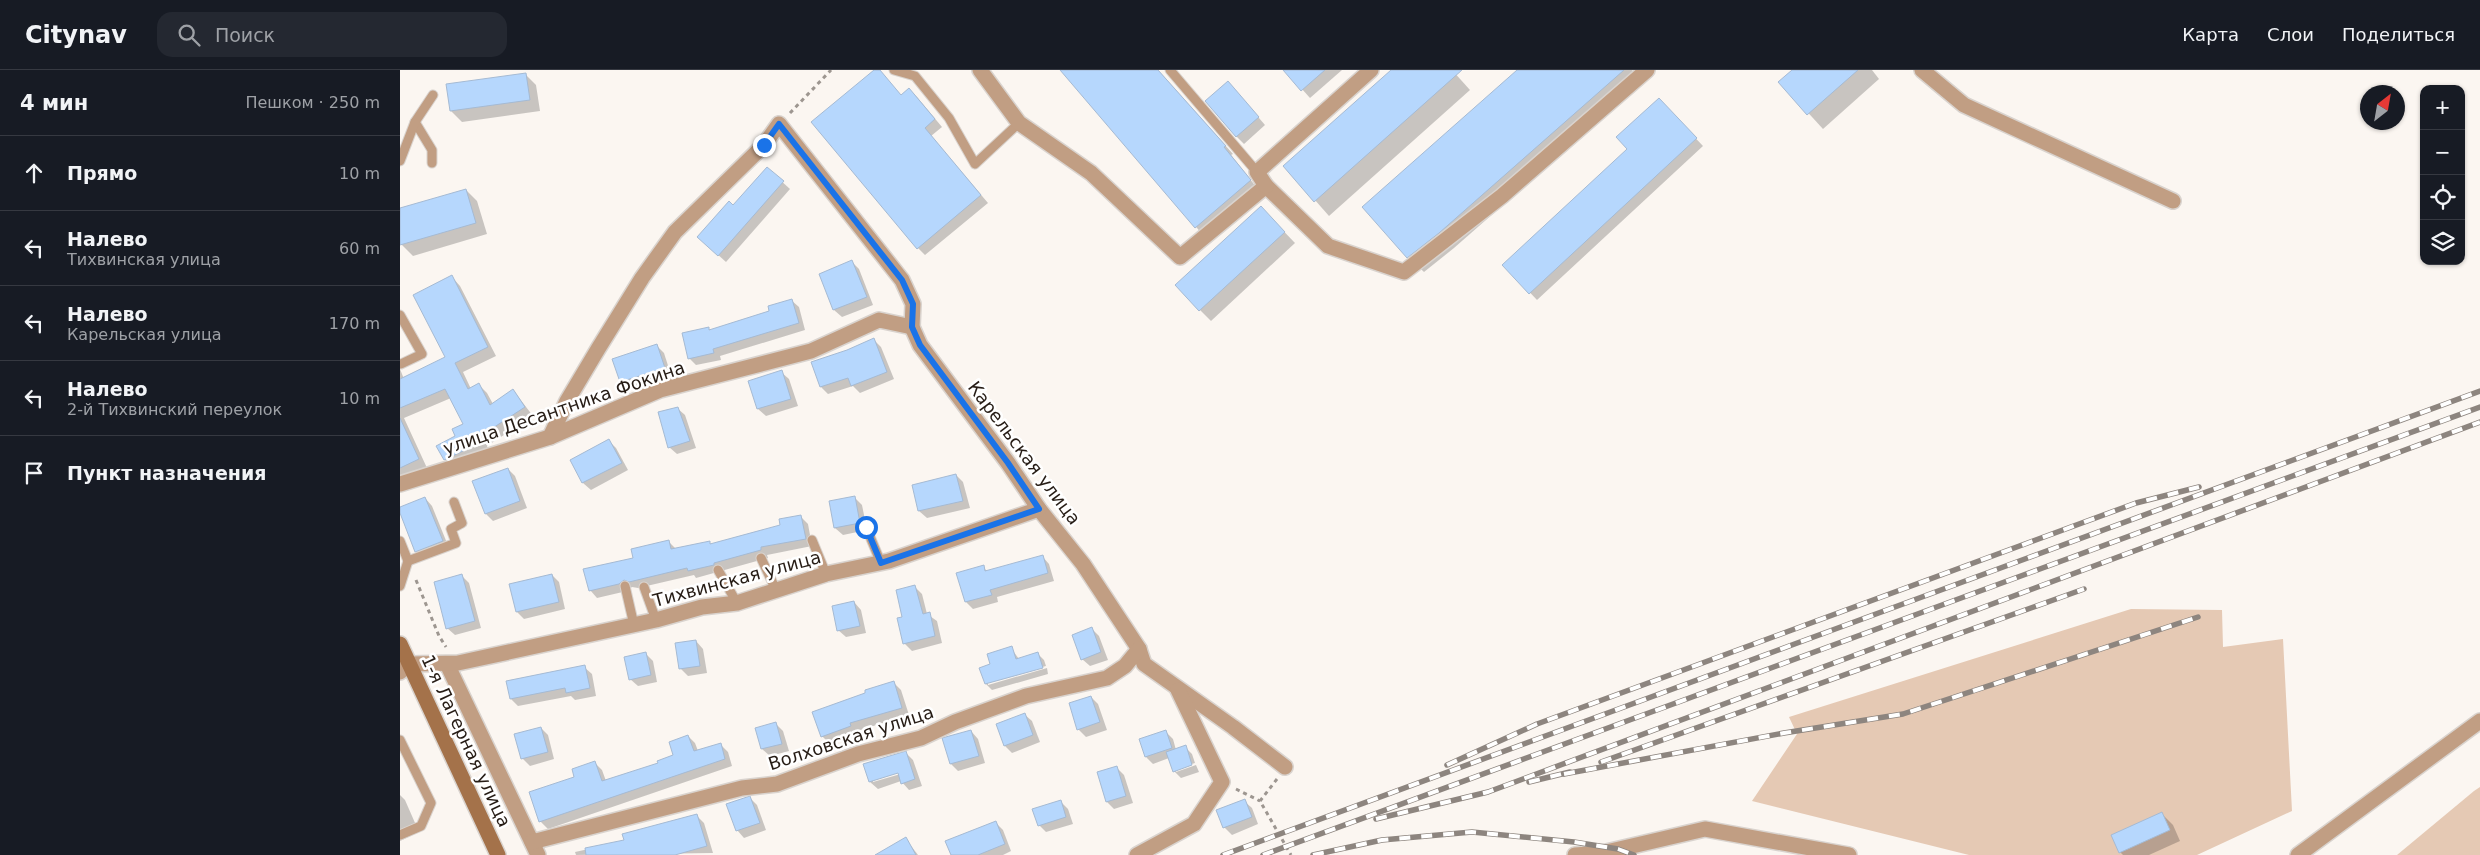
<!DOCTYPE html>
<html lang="ru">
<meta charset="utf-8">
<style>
body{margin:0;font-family:"DejaVu Sans",sans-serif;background:#242831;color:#f1f3f6}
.controls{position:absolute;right:15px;top:15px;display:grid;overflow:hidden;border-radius:10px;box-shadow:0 1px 4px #0004}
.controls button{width:45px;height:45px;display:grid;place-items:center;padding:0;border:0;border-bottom:1px solid #363941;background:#171b24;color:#f1f3f6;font:25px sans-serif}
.compass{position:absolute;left:1960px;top:15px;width:45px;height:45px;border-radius:50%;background:#171b24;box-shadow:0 1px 4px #0004;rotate:31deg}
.stop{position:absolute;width:15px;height:15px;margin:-11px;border:4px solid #1a73e8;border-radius:50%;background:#fff}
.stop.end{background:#1a73e8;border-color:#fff;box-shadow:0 1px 5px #0008}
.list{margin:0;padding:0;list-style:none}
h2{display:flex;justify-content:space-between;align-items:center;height:65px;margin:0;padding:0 20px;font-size:21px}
h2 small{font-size:16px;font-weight:400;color:#9ea1a6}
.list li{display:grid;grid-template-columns:32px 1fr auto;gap:15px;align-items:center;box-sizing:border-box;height:75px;padding:0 20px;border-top:1px solid #363941}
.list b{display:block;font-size:19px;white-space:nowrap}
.list p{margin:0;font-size:16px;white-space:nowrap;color:#9ea1a6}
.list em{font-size:16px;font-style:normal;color:#9ea1a6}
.icon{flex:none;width:28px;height:28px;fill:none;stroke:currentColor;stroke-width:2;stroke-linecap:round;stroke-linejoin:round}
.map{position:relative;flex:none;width:2080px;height:785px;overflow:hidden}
header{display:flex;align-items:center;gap:30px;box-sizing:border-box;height:70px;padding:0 25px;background:#171b24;border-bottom:1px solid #363941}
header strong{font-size:24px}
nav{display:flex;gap:28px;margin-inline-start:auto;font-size:18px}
.search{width:350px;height:45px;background:#242831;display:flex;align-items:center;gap:12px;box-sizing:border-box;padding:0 18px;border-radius:15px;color:#9ea1a6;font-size:19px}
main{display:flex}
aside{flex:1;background:#171b24}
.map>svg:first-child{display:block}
</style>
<header>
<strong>Citynav</strong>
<div class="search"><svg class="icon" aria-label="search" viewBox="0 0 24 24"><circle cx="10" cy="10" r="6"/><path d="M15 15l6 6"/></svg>Поиск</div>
<nav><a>Карта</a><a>Слои</a><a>Поделиться</a></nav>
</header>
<main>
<aside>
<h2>4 мин<small>Пешком · 250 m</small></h2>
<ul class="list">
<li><svg class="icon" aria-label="ahead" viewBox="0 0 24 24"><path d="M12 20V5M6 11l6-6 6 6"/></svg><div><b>Прямо</b></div><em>10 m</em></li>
<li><svg class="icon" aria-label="left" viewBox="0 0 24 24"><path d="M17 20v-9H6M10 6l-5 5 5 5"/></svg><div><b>Налево</b><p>Тихвинская улица</p></div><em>60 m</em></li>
<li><svg class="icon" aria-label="left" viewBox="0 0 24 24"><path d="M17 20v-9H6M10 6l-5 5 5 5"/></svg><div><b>Налево</b><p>Карельская улица</p></div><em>170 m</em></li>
<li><svg class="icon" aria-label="left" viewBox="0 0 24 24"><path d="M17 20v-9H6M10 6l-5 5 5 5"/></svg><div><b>Налево</b><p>2-й Тихвинский переулок</p></div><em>10 m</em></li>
<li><svg class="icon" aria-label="arrive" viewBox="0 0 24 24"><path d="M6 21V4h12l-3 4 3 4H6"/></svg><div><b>Пункт назначения</b></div></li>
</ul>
</aside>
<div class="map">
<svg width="2080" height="785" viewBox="0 0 2080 785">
<rect width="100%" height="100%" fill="#fbf6f1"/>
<g fill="#e5c9b4">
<path d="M 1731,539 L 1822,540 L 1823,577 L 1883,569 L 1892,741 L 1797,785 L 1569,785 L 1352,731 L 1397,664 L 1389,647 Z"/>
<path d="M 2080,717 L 2080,785 L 1997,785 L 2074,721 Z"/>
</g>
<g fill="#0003" fill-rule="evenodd">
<path d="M 476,0 L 478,0 L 501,26 L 509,20 L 517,27 L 542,57 L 531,66 L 588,133 L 525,185 L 518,178 Z"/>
<path d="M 662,0 L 758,0 L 833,84 L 831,85 L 857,118 L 803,165 Z"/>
<path d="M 885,0 L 942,0 L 910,28 Z"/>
<path d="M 993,0 L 1052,0 L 1070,20 L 929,146 L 885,96 Z"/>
<path d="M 1119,0 L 1232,0 L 1243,12 L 1054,178 L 1024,202 L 1008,187 Z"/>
<path d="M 1394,0 L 1472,0 L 1479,9 L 1423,59 L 1380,12 Z"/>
<path d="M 125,4 L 136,15 L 140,41 L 62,52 L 51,41 Z"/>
<path d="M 835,20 L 865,55 L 844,74 L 836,66 Z"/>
<path d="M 1266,37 L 1303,76 L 1137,230 L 1104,195 L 1229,79 Z"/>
<path d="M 367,98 L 390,119 L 326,192 L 306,174 Z"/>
<path d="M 66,120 L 77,131 L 87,164 L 13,186 L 2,175 L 0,168 L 0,140 Z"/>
<path d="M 872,149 L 895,173 L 811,251 L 800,240 Z"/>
<path d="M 452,192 L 459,199 L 473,235 L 442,247 L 434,240 L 420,204 Z"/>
<path d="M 52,207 L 60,216 L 96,286 L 63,302 L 71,319 L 79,315 L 87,323 L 93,334 L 113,320 L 133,346 L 87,376 L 89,381 L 53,398 L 45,390 L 38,376 L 57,366 L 65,354 L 51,328 L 4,348 L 27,398 L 0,410 L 0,299 L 4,309 L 46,288 Z"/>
<path d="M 391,230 L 399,237 L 405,260 L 320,286 L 321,290 L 296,295 L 289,288 L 308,258 L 311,261 L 371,242 Z"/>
<path d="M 474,270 L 481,277 L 494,309 L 460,323 L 453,316 L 428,324 L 421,317 L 448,281 Z"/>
<path d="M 257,276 L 264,283 L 271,305 L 228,319 L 221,312 L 214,290 Z"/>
<path d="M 381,302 L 389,309 L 398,336 L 366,346 L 358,339 L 350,312 Z"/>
<path d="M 277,338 L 285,345 L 296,378 L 277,384 L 269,377 Z"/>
<path d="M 209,371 L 216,378 L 228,400 L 191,420 L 183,413 L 172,390 Z"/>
<path d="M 108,399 L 115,406 L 127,438 L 93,451 L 86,444 Z"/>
<path d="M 556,405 L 563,412 L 570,438 L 527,448 L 519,441 Z"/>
<path d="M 454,427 L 462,435 L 467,460 L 443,465 L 435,458 L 430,432 Z"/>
<path d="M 25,428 L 32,436 L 49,478 L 24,488 L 16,481 L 0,438 Z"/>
<path d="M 400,446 L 408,454 L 412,476 L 367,485 L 368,488 L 296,508 L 294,505 L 238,518 L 232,517 L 227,521 L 197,528 L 190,520 L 235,489 L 268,471 L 276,479 L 309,472 L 312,475 L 382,456 Z"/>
<path d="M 642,486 L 649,494 L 654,511 L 597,527 L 598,532 L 573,539 L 566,532 L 583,497 L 588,502 Z"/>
<path d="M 152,505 L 159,512 L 165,539 L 124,549 L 117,542 Z"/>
<path d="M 62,506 L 69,513 L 81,558 L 55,565 L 47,558 Z"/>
<path d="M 515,517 L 522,524 L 527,544 L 537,551 L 542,573 L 512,581 L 504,573 L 504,548 Z"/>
<path d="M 454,532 L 461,540 L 466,563 L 446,567 L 438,560 Z"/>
<path d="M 692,559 L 699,566 L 708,590 L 690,596 L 682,589 Z"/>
<path d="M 296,571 L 303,579 L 307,603 L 288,606 L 280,598 Z"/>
<path d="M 611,578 L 619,589 L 638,584 L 644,590 L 646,596 L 588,612 L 588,615 L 647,598 L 648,604 L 592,620 L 586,614 L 592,595 Z"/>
<path d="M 246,584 L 253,591 L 257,612 L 238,616 L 230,609 Z"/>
<path d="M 184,597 L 192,604 L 196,626 L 175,630 L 171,626 L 118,636 L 111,629 Z"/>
<path d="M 494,613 L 501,620 L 509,645 L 457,661 L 458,663 L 429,673 L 422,666 Z"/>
<path d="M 691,627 L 698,634 L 707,660 L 686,667 L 678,659 Z"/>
<path d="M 624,644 L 632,651 L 640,672 L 612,683 L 605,676 L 597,655 Z"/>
<path d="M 376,654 L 383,661 L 389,681 L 370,686 L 362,679 L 357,659 Z"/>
<path d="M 141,658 L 148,665 L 154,689 L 130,696 L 123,689 L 116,665 Z"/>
<path d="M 571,661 L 578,669 L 585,693 L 558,701 L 551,694 L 544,669 Z"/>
<path d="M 766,662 L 773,669 L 776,680 L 785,677 L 792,684 L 795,693 L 776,699 L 776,702 L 796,695 L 799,702 L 781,708 L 774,701 L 769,688 L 753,694 L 746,687 Z"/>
<path d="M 288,666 L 295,673 L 298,681 L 321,675 L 328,682 L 332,696 L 148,759 L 141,752 L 131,723 L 176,708 L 195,693 L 202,700 L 206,711 L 259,694 L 275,686 Z"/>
<path d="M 506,683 L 513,690 L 522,716 L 509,720 L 501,711 L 478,719 L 470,712 ZM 503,700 L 504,703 L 473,712 L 473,710 Z"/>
<path d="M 717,698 L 724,705 L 733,733 L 714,739 L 707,732 Z"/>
<path d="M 0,725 L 5,730 L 19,762 L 0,771 Z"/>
<path d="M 350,728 L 357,735 L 366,760 L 344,768 L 337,760 Z"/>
<path d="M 844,731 L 852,738 L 858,754 L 832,765 L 824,757 Z"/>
<path d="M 661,732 L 668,739 L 673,754 L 646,762 L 639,755 Z"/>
<path d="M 1762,744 L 1773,755 L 1780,771 L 1749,785 L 1723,785 L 1720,782 Z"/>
<path d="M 297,746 L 304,753 L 313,783 L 176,785 L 175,782 L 225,771 Z"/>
<path d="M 595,752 L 603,760 L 611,781 L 603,785 L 552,785 Z"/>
<path d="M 505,768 L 518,785 L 492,785 Z"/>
</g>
<g fill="#b6d7fd" stroke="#a5bad3">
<path d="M 474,0 L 480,0 L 501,25 L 509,18 L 535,49 L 525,58 L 581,125 L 517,179 L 411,52 Z"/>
<path d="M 660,0 L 758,0 L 826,76 L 824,77 L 851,110 L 795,158 Z"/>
<path d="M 883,0 L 925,0 L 901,21 Z"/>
<path d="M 991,0 L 1062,0 L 914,132 L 883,96 Z"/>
<path d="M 1117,0 L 1224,0 L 1039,163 L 1007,188 L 962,137 Z"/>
<path d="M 1392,0 L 1458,0 L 1407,45 L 1378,12 Z"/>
<path d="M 126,3 L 130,30 L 50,41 L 46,14 Z"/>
<path d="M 828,11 L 859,47 L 836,67 L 805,31 Z"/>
<path d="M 1259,28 L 1297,68 L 1129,224 L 1102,195 L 1227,79 L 1216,67 Z"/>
<path d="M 367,97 L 384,111 L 318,186 L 297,167 L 329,131 L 333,135 Z"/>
<path d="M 66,119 L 76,153 L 0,175 L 0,138 Z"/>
<path d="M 861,136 L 885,162 L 799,241 L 775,215 Z"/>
<path d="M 452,190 L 467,227 L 433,240 L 419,204 Z"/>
<path d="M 52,205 L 88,277 L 55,293 L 68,319 L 79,313 L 90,335 L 113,319 L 125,337 L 79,367 L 82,372 L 44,390 L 36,376 L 55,366 L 52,359 L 63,354 L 45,319 L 0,338 L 0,309 L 45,287 L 13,225 Z"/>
<path d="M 392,229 L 399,253 L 313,279 L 314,283 L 288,289 L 282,263 L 309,257 L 309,260 L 369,241 L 368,236 Z"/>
<path d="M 474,268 L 487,302 L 451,316 L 448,308 L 420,317 L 411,292 L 447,280 Z"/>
<path d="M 257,274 L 265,298 L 220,312 L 212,289 Z"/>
<path d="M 382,300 L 391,329 L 357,339 L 348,311 Z"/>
<path d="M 278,337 L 290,371 L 268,378 L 258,342 Z"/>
<path d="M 0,348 L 19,389 L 0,398 Z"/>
<path d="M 209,369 L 222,393 L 182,413 L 170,390 Z"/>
<path d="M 108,398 L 120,431 L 85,444 L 72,411 Z"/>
<path d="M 556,404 L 563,431 L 518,441 L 512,415 Z"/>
<path d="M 455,426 L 460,453 L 434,458 L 429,431 Z"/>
<path d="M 25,427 L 43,471 L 15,482 L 0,443 L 0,437 Z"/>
<path d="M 401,445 L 406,469 L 361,477 L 361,480 L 314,493 L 314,495 L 288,501 L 287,498 L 229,512 L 224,510 L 219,514 L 189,521 L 183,499 L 233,488 L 231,479 L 269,470 L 271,479 L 310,471 L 310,474 L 380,455 L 379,449 Z"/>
<path d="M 643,485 L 648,503 L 590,520 L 592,525 L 565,532 L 556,503 L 584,495 L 585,501 Z"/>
<path d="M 62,504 L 75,551 L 46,559 L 34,512 Z"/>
<path d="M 152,504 L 159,532 L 116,542 L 109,514 Z"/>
<path d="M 515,515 L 523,544 L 530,542 L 535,566 L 503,574 L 497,548 L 502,547 L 496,520 Z"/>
<path d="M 454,531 L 460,556 L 437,561 L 432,536 Z"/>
<path d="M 692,557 L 701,582 L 681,590 L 672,565 Z"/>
<path d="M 296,570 L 300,596 L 279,599 L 275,573 Z"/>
<path d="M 612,576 L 616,589 L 638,582 L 643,598 L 585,614 L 579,598 L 590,594 L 587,584 Z"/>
<path d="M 246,582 L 251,605 L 229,610 L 224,587 Z"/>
<path d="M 185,595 L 190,618 L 166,623 L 165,618 L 110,629 L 106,611 Z"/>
<path d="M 494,611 L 502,638 L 450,653 L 451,656 L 421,667 L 412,642 L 465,623 L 465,620 Z"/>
<path d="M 691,626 L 700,652 L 677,660 L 669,633 Z"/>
<path d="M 625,643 L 633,665 L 604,676 L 596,654 Z"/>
<path d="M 376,652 L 382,674 L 361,679 L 355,658 Z"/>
<path d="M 141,657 L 148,682 L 121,689 L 114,664 Z"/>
<path d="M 571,660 L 579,686 L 550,694 L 542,668 Z"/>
<path d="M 766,660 L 772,678 L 745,687 L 739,669 Z"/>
<path d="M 288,665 L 294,681 L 321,673 L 325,689 L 139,752 L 129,722 L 174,707 L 172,699 L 195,691 L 202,711 L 258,693 L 257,691 L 273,685 L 269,672 Z"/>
<path d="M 786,675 L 792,695 L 773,702 L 766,682 Z"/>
<path d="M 506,681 L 515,709 L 501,714 L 498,703 L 469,712 L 463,694 Z"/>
<path d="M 717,696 L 726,726 L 706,732 L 697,702 Z"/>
<path d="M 350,726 L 360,753 L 336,761 L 326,734 Z"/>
<path d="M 845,729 L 852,747 L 823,758 L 816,740 Z"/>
<path d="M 661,730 L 666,747 L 638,756 L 632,739 Z"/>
<path d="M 1762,742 L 1770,760 L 1719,783 L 1711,765 Z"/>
<path d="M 297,744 L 307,776 L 275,785 L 186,785 L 185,778 L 224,770 L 222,764 Z"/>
<path d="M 596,751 L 605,774 L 578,785 L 551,785 L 545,771 Z"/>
<path d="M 506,767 L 516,785 L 475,785 Z"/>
</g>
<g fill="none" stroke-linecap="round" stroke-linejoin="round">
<defs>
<g id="lane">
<path d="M 494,0 L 515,6 L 549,48 L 575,94 L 619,53"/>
<path d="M 770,0 L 857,102"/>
<path d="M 15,52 L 32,80 L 32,93"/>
<path d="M 0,91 L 15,52 L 33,25"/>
<path d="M 0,245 L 22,284 L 1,294"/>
<path d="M 466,457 L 481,493"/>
<path d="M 412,470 L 426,504"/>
<path d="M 0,471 L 8,491 L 56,473 L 51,459 L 62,453 L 54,432"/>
<path d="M 361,488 L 376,520"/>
<path d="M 318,500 L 337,533"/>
<path d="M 0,516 L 8,491"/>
<path d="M 225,516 L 234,555"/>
<path d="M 244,517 L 256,550"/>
<path d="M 0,670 L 31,733 L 21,756 L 0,765"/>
</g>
<g id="street">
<path d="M 580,0 L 619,53 L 691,103 L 780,187 L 866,116 L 928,176 L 1004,202 L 1102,126 L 1247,0"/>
<path d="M 1522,0 L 1564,35 L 1773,131"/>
<path d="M 866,116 L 857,102 L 971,0"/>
<path d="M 150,367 L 167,331 L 198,279 L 242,208 L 275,162 L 364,75 L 379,54 L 502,210 L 513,234 L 512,257 L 520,275 L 608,393 L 639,439 L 683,494 L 739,579 L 744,594 L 833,657 L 885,697"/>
<path d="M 0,414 L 150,367 L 260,320 L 411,281 L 479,250 L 512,257"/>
<path d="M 47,594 L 138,785"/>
<path d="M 0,602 L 10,594 L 58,593 L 256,550 L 302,537 L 337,533 L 426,504 L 489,491 L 639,439"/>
<path d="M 132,772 L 342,718 L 377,714 L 458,684 L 521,668 L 555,652 L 626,626 L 707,608 L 725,596 L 739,579"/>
<path d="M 737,785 L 794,754 L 822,712 L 778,620"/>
<path d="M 1175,785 L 1202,783 L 1305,759 L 1449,785"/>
<path d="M 1898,785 L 2080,651"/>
</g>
<path id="secondary" d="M 0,574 L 98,785"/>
</defs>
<use href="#lane" stroke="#d9d3ce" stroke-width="11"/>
<use href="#street" stroke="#d9d3ce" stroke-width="18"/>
<use href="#secondary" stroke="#d9d3ce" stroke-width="18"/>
<g stroke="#9d9690" stroke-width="3" stroke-dasharray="4 4" stroke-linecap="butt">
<path d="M 390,43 L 431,0"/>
<path d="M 16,510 L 39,566 L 46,577"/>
<path d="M 877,709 L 860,731 L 891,785"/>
<path d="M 836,719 L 860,731"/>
</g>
<use href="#lane" stroke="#c19e83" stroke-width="9"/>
<use href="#street" stroke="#c19e83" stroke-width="15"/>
<use href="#secondary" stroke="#a4724a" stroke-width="15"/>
<defs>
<g id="rail">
<path d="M 1201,692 L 1684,519"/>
<path d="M 1047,695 L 1137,654 L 1736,433 L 1799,417"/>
<path d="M 1164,704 L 1384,663 L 1503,644 L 1798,547"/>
<path d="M 1129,712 L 1170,702"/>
<path d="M 976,749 L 1088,722 L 2080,352"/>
<path d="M 823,785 L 2080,321"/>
<path d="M 863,785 L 2080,337"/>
<path d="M 913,785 L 982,770 L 1072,762 L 1174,772 L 1218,779 L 1234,785"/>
</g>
</defs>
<use href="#rail" stroke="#8d857f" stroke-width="5.5"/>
<use href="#rail" stroke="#fff" stroke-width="4" stroke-dasharray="11" stroke-linecap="butt"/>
</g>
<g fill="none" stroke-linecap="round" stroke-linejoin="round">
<path stroke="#1a73e8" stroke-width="6" d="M 364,75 L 379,54 L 502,210 L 513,234 L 512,257 L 520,275 L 608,393 L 639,439 L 481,493 L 466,457"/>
</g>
<g text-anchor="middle" stroke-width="5" stroke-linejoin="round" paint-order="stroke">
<g font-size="18" fill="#261c15" stroke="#fff">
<text transform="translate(164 338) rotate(-19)" y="6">улица Десантника Фокина</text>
<text transform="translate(624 383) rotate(53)" y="6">Карельская улица</text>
<text transform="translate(337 509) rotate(-15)" y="6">Тихвинская улица</text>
<text transform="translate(451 668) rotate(-18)" y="6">Волховская улица</text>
<text transform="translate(66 671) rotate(65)" y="6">1-я Лагерная улица</text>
</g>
</g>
</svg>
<div class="controls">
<button>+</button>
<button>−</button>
<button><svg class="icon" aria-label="locate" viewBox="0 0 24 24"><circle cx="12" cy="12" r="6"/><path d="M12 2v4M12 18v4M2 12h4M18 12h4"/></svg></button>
<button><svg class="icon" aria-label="layers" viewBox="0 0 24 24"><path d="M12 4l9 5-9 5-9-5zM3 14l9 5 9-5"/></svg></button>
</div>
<svg class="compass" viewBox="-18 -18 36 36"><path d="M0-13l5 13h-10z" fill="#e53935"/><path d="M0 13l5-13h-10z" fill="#9ea1a6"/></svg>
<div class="stop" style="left:466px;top:457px"></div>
<div class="stop end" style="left:364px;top:75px"></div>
</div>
</main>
